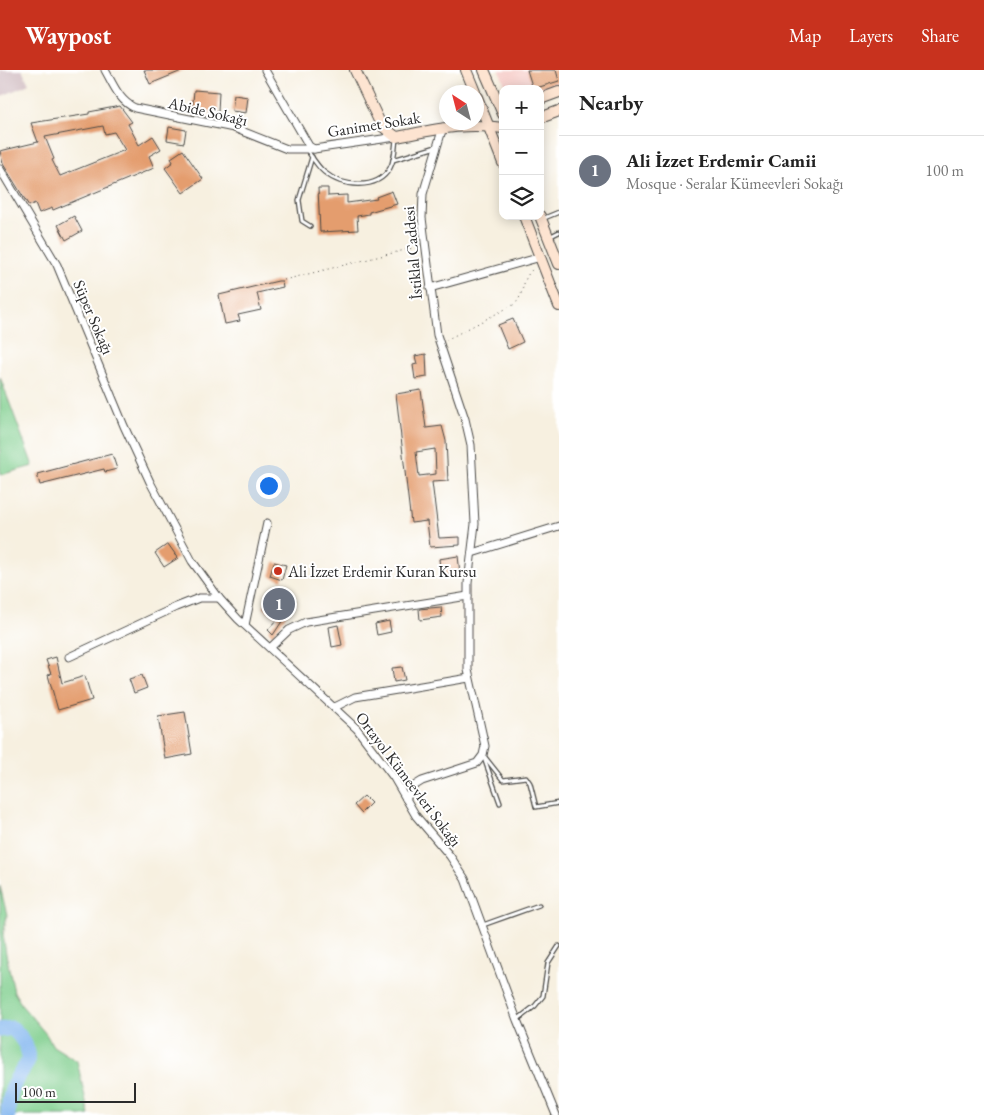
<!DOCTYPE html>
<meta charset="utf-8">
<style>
body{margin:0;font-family:"EB Garamond",serif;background:#f2f2f2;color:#222}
.controls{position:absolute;right:15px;top:15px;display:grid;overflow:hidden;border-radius:10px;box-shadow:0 2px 12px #0003}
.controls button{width:45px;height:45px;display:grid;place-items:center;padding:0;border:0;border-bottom:1px solid #e0e0e0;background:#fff;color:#222;font:25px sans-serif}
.compass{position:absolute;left:439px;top:15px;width:45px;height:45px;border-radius:50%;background:#fff;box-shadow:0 2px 12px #0003;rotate:324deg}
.scale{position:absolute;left:15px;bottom:12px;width:121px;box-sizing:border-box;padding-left:5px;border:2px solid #2b2b2b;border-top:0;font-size:14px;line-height:18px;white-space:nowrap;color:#2b2b2b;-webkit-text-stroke:4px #fff;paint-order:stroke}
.you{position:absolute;left:268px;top:415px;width:18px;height:18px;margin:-12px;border:4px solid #fff;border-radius:50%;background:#1a73e8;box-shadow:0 0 0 8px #1a73e833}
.badge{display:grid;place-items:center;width:32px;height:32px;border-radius:50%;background:#c8321e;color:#fff;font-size:16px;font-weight:700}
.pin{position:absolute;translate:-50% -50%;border:2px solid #fff;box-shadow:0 1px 5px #0006}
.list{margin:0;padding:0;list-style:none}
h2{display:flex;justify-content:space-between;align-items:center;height:65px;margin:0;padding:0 20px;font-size:21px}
h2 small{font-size:16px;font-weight:400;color:#767676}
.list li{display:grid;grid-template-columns:32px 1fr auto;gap:15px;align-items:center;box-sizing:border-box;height:70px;padding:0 20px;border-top:1px solid #e0e0e0}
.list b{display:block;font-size:19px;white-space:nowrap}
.list p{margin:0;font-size:16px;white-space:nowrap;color:#767676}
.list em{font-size:16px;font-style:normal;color:#767676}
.icon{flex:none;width:28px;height:28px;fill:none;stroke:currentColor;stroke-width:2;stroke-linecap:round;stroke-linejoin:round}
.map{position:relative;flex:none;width:559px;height:1045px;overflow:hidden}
header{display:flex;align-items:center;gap:30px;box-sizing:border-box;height:70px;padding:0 25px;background:#c8321e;color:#fff}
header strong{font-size:24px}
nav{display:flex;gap:28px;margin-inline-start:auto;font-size:18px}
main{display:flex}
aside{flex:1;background:#fff}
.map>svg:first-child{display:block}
</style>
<header>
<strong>Waypost</strong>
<nav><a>Map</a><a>Layers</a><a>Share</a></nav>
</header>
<main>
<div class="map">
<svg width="559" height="1045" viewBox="0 0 559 1045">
<rect width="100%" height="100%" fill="#fff"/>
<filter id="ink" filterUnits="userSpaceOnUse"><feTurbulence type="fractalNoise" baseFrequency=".02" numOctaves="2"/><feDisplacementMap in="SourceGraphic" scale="10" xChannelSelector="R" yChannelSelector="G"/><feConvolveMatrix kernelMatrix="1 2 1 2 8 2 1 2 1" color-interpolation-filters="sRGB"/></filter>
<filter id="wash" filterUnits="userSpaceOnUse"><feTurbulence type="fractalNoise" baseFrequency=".0096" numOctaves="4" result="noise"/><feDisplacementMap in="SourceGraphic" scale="20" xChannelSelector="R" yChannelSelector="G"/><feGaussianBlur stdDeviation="1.12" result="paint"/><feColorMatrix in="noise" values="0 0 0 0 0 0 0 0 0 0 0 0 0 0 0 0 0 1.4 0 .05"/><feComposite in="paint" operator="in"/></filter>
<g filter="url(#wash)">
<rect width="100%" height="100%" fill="#f7f0e0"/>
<path fill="#f7d0cc" d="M 499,0 L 559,0 L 559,13 L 540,20 L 507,19 Z"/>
<path fill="#d2bec3" d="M 0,0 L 22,0 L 29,14 L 0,27 Z"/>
<g fill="#81cf8f" stroke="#567d5d">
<path d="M 0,307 L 33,396 L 0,405 Z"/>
<path d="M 0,816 L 7,845 L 3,865 L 6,884 L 14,922 L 23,937 L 46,964 L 53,976 L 77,991 L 89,1045 L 0,1045 Z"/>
</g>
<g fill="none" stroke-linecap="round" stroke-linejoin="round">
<path stroke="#82b6ef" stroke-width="15" d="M 0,960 L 12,958 C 20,965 33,981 27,993 C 24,999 19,1004 16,1010 C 10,1021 8,1033 8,1045"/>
</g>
<g id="blocks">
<g fill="#e49d6e" fill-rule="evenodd">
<path d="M 144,0 L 184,0 L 150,14 Z"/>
<path d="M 527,0 L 556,0 L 559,11 L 533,19 Z"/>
<path d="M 194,20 L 219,22 L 218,42 L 209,41 L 208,47 L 192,44 Z"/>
<path d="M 234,25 L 248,27 L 246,43 L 232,41 Z"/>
<path d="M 120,36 L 132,52 L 128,54 L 139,75 L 153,66 L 161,79 L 149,86 L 154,98 L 53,140 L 52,138 L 39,143 L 35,133 L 29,136 L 3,94 L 0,81 L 38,72 L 31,53 L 89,44 L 89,42 ZM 103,56 L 105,64 L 114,62 L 125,80 L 60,106 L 52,90 L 54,89 L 45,67 Z"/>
<path d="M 169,57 L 186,60 L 184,73 L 167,70 Z"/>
<path d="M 183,80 L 203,109 L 183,123 L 165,98 L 173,92 L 171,88 Z"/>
<path d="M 318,118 L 328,118 L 328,126 L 347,125 L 347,133 L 377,129 L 376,127 L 392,121 L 397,134 L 369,142 L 369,144 L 357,146 L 358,160 L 320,162 Z"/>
<path d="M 74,146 L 82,161 L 66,170 L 58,155 Z"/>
<path d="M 278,211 L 282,211 L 283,217 L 257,223 L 261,240 L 238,245 L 240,251 L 225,254 L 219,225 Z"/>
<path d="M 513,249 L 523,272 L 508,279 L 498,255 Z"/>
<path d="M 426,284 L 427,307 L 415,309 L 413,295 L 417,294 L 415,286 Z"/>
<path d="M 421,320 L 426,358 L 442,356 L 446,371 L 448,411 L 432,412 L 439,468 L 460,467 L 460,475 L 430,477 L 427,451 L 411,453 L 396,324 ZM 435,379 L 436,404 L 419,406 L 416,382 Z"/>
<path d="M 112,384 L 117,399 L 105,402 L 104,399 L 40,415 L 37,404 Z"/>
<path d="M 168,474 L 178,488 L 164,497 L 155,483 Z"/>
<path d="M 458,486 L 460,503 L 441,506 L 439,489 Z"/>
<path d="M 274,492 L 286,495 L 282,510 L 270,506 Z"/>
<path d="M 276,518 L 296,530 L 273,565 L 268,560 L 279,548 L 263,538 Z"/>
<path d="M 441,537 L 442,547 L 420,550 L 419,539 Z"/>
<path d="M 389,551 L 391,562 L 377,565 L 375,554 Z"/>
<path d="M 338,555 L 342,575 L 332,577 L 329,557 Z"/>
<path d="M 56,587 L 62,613 L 85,606 L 92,630 L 58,640 L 48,605 L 51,604 L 46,590 Z"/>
<path d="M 402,597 L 405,610 L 394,612 L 392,598 Z"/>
<path d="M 142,605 L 147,618 L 134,623 L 129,609 Z"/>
<path d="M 185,642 L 192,684 L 165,689 L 158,646 Z"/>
<path d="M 364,726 L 371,733 L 361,743 L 354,735 Z"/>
</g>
</g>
</g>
<g filter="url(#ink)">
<use href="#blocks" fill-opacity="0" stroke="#4a4946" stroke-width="1"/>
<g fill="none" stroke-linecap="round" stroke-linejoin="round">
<defs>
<g id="lane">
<path d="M 307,80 C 312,87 317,96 324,102 C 342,117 377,121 390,98 C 395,89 395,78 396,68"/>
<path d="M 393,90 L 436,77"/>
<path d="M 542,149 L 559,142"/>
<path d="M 310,156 L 302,151 L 299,130 L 312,87"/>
<path d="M 551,166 L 559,162"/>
<path d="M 484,686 L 503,710 L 526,707 L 530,713 L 536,737 L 559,733"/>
<path d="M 484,688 L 500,733"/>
<path d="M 483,855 L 539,835"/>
<path d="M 517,950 L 535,936 L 543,926 L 548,893 L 559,876"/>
</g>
<g id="street">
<path d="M 105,0 C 113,14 119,31 135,38 L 234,58 L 287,79 L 314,79"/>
<path d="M 265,0 L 309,76 L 314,79 L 396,67"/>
<path d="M 0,99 L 57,195 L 124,356 L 150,412 L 192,491 L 219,528 L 238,549 L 357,659 L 394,708 L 416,746 L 450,786 L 465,809 L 517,950 L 556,1045"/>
<path d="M 430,218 L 541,187"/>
<path d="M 472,483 L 559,456"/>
<path d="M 245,555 L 267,453"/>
<path d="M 270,578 L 289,560 L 306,552 L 468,526"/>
<path d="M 69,587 L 176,537 L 199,528 L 219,528"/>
<path d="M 335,637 L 355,627 L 469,608"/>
<path d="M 406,729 L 414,716 L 422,711 L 477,693 L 483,685 L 485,676 L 468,600 L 468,513 L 475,454 L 471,375 L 465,349 L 437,265 L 422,148 L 423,124 L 443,57"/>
</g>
<g id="secondary">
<path d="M 355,0 L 381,55 L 396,67 C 434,60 464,52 503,58"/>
<path d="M 466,0 L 475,22"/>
<path d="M 484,0 L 503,44"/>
<path d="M 477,27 L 503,93"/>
<path d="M 540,29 L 559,22"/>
<path d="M 540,48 L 559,41"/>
<path d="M 524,146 L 559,236"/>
<path d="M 540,146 L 559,194"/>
</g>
</defs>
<use href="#lane" stroke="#4a4946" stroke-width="5.5"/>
<use href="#street" stroke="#4a4946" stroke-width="9"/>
<use href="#secondary" stroke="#4a4946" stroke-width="12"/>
<g stroke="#4a4946" stroke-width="1" stroke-dasharray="1 4" stroke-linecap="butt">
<path d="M 284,210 L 417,177"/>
<path d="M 446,270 L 515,234 C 526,222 520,210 534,198"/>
</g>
<use href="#lane" stroke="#fff" stroke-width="3"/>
<use href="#street" stroke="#fff" stroke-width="7"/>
<use href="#secondary" stroke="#fde4d1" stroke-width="10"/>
</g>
</g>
<circle fill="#c8321e" stroke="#fff" stroke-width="2" cx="278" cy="501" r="5"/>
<g text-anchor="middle" stroke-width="4" stroke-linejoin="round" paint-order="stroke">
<g font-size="16" fill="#2b2b2b" stroke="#fff">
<text transform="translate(208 41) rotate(13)" y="6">Abide Sokağı</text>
<text transform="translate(374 54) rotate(-9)" y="6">Ganimet Sokak</text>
<text transform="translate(412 183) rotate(-95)" y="6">İstiklal Caddesi</text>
<text transform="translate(94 247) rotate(67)" y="6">Süper Sokağı</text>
<text transform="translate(409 709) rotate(53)" y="6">Ortayol Kümeevleri Sokağı</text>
</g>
<g font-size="16" fill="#2b2b2b" stroke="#fff" text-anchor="start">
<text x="288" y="507">Ali İzzet Erdemir Kuran Kursu</text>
</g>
</g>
</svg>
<div class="controls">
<button>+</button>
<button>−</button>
<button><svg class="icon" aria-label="layers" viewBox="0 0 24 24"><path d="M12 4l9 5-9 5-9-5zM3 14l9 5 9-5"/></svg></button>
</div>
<svg class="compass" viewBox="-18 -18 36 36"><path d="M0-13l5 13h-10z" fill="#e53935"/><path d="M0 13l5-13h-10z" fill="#767676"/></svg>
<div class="scale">100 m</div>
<div class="you"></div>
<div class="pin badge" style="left:279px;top:534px;background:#6b7280">1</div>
</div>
<aside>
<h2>Nearby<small></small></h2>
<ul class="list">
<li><span class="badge" style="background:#6b7280">1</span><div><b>Ali İzzet Erdemir Camii</b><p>Mosque · Seralar Kümeevleri Sokağı</p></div><em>100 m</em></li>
</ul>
</aside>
</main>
